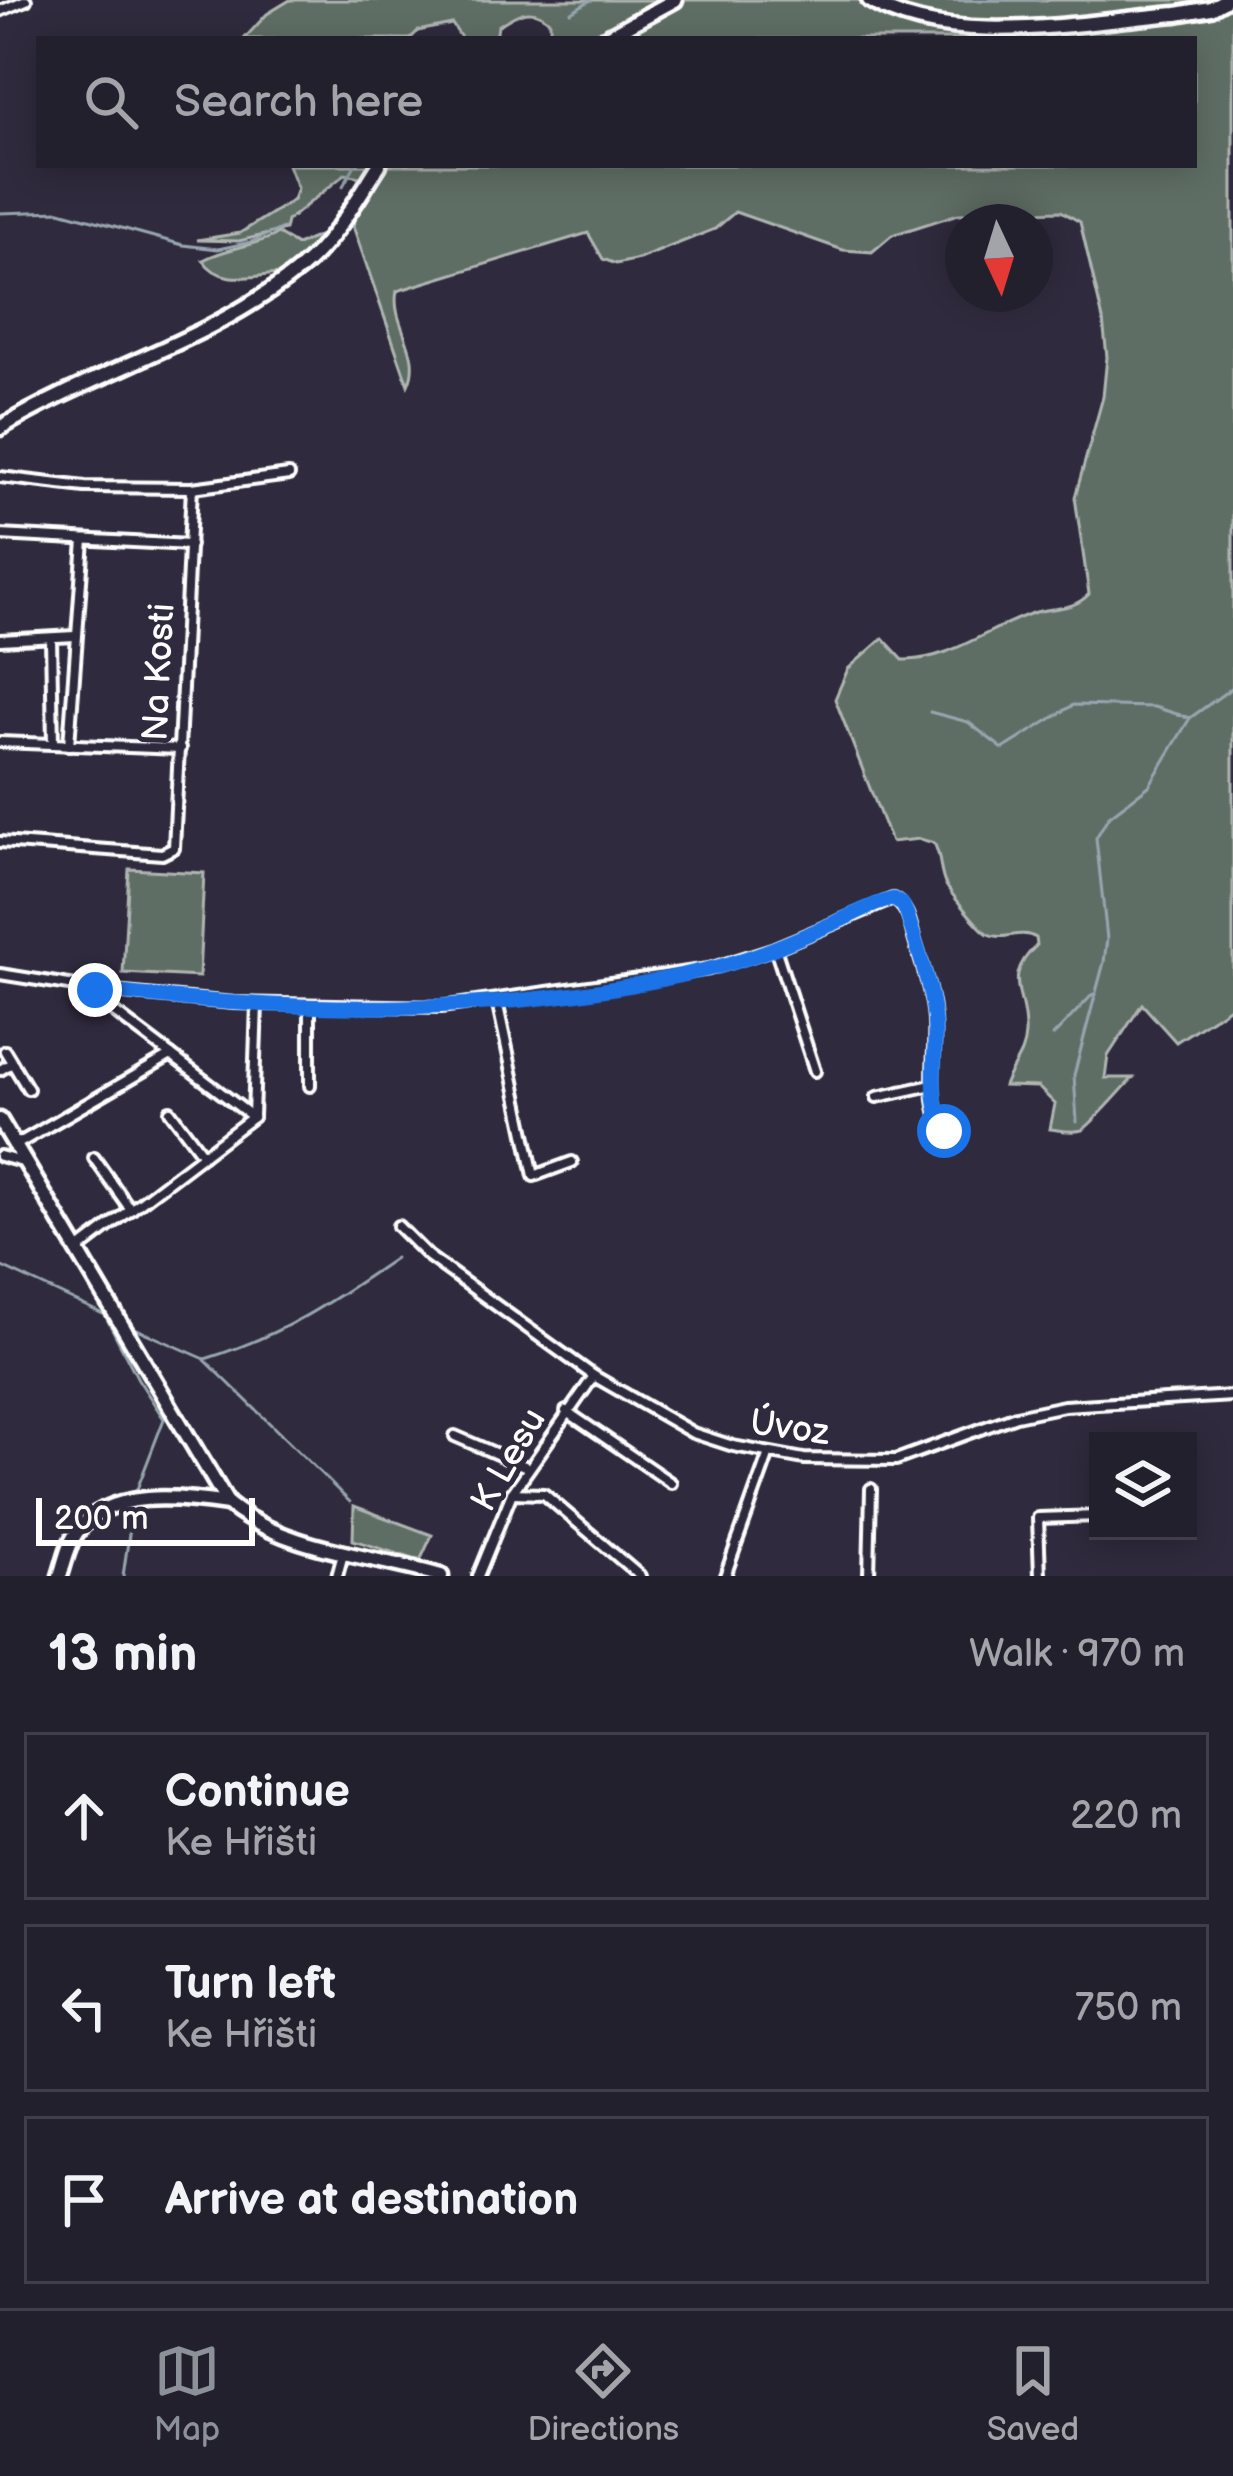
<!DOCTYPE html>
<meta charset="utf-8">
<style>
body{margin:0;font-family:"Balsamiq Sans",sans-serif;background:#2f2d3a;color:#f1f3f6}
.controls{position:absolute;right:36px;bottom:36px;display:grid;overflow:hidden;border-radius:0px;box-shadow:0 6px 30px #0003}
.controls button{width:108px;height:108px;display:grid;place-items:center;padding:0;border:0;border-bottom:3px solid #403e4a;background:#23202e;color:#f1f3f6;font:60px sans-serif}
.compass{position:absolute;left:945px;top:204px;width:108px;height:108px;border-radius:50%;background:#23202e;box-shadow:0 6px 30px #0003;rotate:176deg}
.scale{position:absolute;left:36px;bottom:30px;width:219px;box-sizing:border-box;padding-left:12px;border:6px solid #fff;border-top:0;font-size:33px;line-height:42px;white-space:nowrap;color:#fff;-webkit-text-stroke:9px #2f2a3d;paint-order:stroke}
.stop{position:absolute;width:36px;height:36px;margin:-27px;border:9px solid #1a73e8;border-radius:50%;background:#fff}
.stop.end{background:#1a73e8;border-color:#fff;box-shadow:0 3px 12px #0008}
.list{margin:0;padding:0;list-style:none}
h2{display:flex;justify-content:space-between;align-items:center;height:156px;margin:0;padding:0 48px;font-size:51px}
h2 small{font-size:39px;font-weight:400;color:#a3a3aa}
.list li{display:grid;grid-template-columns:78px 1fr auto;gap:36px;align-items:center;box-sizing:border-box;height:168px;margin:0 24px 24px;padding:0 24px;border:3px solid #403e4a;border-radius:0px}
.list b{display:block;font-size:45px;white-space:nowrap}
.list p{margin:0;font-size:39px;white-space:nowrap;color:#a3a3aa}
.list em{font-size:39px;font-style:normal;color:#a3a3aa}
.icon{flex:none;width:66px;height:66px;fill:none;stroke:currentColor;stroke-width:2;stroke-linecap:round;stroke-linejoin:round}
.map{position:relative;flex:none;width:1233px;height:1576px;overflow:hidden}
.search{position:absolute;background:#23202e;box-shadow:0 6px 30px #0003;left:36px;right:36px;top:36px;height:132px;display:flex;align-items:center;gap:30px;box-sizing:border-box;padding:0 42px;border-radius:0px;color:#a3a3aa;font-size:45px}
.sheet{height:732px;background:#23202e}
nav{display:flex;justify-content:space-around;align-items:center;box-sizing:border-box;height:168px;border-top:3px solid #403e4a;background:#23202e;font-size:33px;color:#a3a3aa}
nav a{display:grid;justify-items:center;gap:6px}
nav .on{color:#8c9099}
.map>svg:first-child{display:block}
</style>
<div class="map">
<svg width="1233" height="1576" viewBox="0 0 1233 1576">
<rect width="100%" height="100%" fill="#2f2a3d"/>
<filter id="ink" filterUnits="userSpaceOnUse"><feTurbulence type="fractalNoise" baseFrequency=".00833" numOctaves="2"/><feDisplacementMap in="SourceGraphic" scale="24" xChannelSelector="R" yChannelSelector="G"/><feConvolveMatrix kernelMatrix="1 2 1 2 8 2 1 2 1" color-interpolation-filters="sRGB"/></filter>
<g filter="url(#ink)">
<g fill="#5f6e65" stroke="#afb6b2" stroke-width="3">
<path d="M 290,0 L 665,0 L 594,39 L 550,39 L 550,22 C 533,4 517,13 498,26 L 496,39 L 462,39 L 452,24 L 418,31 L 410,39 L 244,39 L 267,14 Z"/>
<path d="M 684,0 L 862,0 L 906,24 L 968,34 L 1178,19 L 1212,12 L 1233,0 L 1233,1005 L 1176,1042 L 1142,1004 L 1108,1056 L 1105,1078 L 1133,1078 C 1123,1088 1090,1127 1082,1130 C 1072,1133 1060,1130 1050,1129 L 1055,1104 L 1038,1087 L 1004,1086 C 1011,1066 1024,1056 1025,1034 C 1027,993 1000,979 1037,945 L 1036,938 C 1019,928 1004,942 988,934 C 980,929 947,890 944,881 C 939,867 941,856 934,843 L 920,839 L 891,842 L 835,699 L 848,669 L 883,638 L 903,660 C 951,661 992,625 1036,612 C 1056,607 1074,610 1089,594 L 1075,497 L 1103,397 L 1107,357 L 1103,320 L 1080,222 L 1061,211 L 958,214 L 892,235 L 872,252 L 843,250 L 735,212 L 715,229 L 639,259 L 616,264 L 603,259 L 588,233 L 397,291 C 390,324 424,352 408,385 L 353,226 L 359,202 L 385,165 L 1194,165 L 1194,39 L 612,39 Z"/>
<path d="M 877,0 L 1216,0 L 1176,10 L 968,26 L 908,16 Z"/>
<path d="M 288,165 L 374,165 L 365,178 L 345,174 L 287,221 L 285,230 L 239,241 L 197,240 L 240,233 L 293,200 L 297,188 Z"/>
<path d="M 278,234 L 297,245 L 321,235 L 312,250 L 284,274 C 255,274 222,288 203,260 C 228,247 253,247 278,234 Z"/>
<path d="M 129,869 L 204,873 L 199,977 L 123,973 Z"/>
<path d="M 354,1506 L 432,1535 L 420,1561 L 353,1540 Z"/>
</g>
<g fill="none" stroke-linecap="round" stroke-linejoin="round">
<g stroke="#97a6af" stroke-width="3">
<path d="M 931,0 L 1041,0"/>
<path d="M 571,12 L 591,0"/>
<path d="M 343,186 L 355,165"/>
<path d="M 0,213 L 60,211 L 183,245 L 218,249 L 251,242 L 283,228"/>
<path d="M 930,712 L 968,722 L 1003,749 L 1073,705 L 1154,707 L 1190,718"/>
<path d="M 1053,1036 L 1093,994"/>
<path d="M 1077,1122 L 1074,1075 L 1104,962 L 1107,939 L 1096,838 L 1108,817 L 1149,786 L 1190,718 L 1233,687"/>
<path d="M 0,1266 L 105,1315 L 138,1379 L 164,1419 L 134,1497"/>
<path d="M 125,1324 L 205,1359 C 283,1335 328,1304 395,1258"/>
<path d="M 205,1360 L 350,1502"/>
<path d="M 123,1576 L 133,1507"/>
</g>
<defs>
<g id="street">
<path d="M 0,11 L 26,0"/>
<path d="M 0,477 L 85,487 L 192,488 L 289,475"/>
<path d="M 0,535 L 190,545"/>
<path d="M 51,638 L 53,744"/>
<path d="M 0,640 L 75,636"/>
<path d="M 0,742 L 180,749"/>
<path d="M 69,745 L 84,540"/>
<path d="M 0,842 L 162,854 L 174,848 L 192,488"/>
<path d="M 775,948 L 815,1071"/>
<path d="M 0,974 L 113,992 L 234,1003 L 441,1007 L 709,969 L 775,948 L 893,899 C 908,907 910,922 914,938 C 921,962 930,986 933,1010 C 940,1053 918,1112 956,1144"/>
<path d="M 96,990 L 110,1009 L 253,1117"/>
<path d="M 497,1001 L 534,1176 L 572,1162"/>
<path d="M 5,1051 L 28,1089"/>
<path d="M 0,1070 L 12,1063"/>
<path d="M 310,1086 L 310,1007"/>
<path d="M 877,1097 L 932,1085"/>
<path d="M 170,1111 L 203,1155"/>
<path d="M 253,1116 L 257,1004"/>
<path d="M 16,1145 L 171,1055"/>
<path d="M 0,1156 L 26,1163"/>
<path d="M 94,1158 L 131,1210"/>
<path d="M 398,1226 L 428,1256 L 594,1376 L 693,1433 L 733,1446 L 804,1459 L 896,1460 L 1016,1416 L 1064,1406 L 1233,1396"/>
<path d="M 78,1250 L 253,1117"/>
<path d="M 566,1411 L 671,1483"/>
<path d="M 455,1436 L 529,1468"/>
<path d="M 512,1493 L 544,1494 L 640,1576"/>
<path d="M 337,1576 L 343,1554"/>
<path d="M 478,1576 L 512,1493 L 594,1376"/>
<path d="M 725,1576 L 769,1453"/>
<path d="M 869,1576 L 871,1489"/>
<path d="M 1040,1576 L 1038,1518 L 1098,1516"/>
</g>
<g id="secondary">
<path d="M 869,0 C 945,50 1088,21 1177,14 L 1211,8 L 1225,0"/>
<path d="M 603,39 L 675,0"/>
<path d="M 0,428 C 98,369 211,342 301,268 C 333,242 357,199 379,165"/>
<path d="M 0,1120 L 228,1504 C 286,1551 372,1555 441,1576"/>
<path d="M 60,1576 C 65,1561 68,1544 77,1532 C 109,1488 181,1497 228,1504"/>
</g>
</defs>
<use href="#street" stroke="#fff" stroke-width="16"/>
<use href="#secondary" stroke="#fff" stroke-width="21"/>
<use href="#street" stroke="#2f2a3d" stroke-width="8"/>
<use href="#secondary" stroke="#2f2a3d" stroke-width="12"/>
</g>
</g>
<g fill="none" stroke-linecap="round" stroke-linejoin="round" filter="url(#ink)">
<path stroke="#1a73e8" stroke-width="15" d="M 95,990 C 298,1014 505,1018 705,970 C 750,960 792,941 834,923 C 853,915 873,903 893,899 L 903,905 L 907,914 C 917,947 930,982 934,1017 C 938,1056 927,1094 944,1131"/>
</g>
<g text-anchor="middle" stroke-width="10" stroke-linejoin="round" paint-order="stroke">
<g font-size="36" fill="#fff" stroke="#2f2a3d">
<text transform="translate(157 672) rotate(-87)" y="13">Na Kosti</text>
<text transform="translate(790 1426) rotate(8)" y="13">Úvoz</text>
<text transform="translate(507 1459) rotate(-60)" y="13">K Lesu</text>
</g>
</g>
</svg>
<div class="controls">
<button><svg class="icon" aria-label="layers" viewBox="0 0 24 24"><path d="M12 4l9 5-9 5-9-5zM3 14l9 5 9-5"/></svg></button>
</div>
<svg class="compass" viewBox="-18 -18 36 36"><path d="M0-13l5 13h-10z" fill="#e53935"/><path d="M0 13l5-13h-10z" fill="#a3a3aa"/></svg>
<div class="scale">200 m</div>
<div class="stop" style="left:944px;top:1131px"></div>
<div class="stop end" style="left:95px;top:990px"></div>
<div class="search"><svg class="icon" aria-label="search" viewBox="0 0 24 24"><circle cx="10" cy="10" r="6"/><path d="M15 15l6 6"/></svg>Search here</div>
</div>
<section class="sheet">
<h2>13 min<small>Walk · 970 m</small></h2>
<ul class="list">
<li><svg class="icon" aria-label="ahead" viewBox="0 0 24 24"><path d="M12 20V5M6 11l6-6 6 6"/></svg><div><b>Continue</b><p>Ke Hřišti</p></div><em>220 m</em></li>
<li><svg class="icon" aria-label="left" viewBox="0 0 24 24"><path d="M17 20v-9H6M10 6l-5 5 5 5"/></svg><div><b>Turn left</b><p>Ke Hřišti</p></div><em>750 m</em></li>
<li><svg class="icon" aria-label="arrive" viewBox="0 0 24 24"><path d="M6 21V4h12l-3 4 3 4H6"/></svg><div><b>Arrive at destination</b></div></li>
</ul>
</section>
<nav>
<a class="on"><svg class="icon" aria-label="map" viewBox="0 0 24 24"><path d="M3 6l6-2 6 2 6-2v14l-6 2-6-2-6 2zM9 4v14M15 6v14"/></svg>Map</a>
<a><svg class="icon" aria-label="directions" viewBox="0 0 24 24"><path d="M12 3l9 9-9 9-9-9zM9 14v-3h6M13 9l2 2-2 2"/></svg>Directions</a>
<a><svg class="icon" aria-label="saved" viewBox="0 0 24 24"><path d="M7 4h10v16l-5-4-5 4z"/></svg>Saved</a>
</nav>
